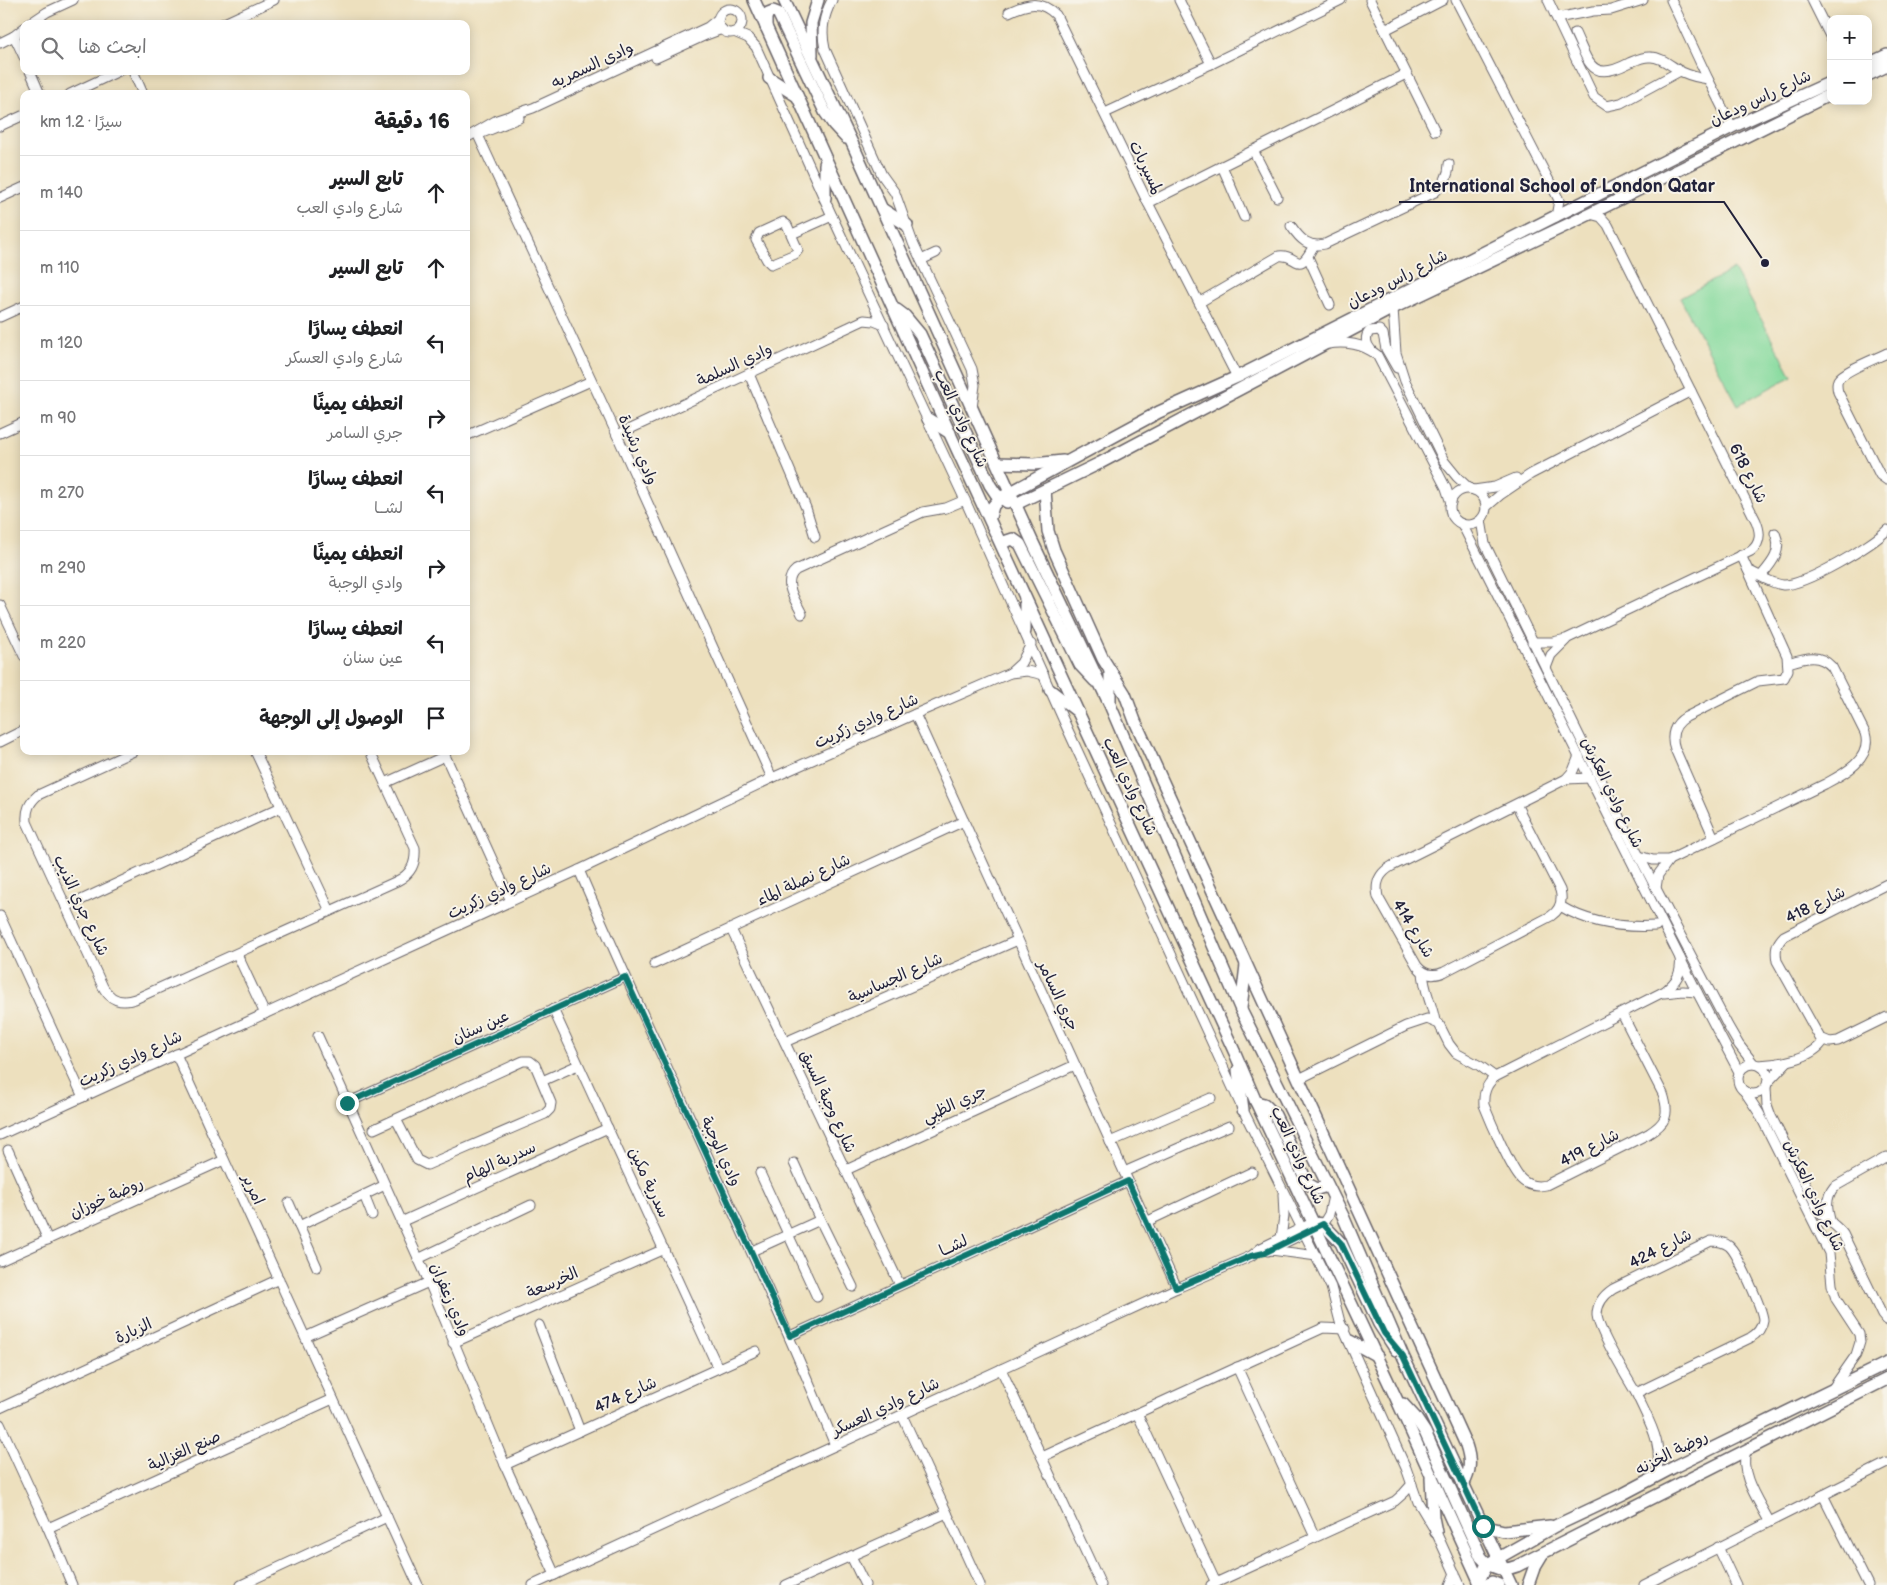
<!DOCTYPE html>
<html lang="ar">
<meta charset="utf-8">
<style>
body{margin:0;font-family:"Balsamiq Sans","Playpen Sans Arabic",sans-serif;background:#f6f6f6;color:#202124;direction:rtl}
.controls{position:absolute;right:15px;top:15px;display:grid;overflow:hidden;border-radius:10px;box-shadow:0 2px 12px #0003}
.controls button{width:45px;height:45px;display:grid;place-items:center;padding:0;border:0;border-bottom:1px solid #e0e0e0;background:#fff;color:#202124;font:25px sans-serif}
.stop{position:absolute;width:15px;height:15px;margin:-11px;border:4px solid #0f766e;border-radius:50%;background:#fff}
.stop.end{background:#0f766e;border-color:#fff;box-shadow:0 1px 5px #0008}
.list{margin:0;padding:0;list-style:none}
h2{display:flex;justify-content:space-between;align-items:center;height:65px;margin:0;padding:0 20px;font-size:21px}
h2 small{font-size:16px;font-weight:400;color:#757577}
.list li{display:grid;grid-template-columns:32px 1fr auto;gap:15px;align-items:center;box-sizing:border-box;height:75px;padding:0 20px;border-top:1px solid #e0e0e0}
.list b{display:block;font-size:19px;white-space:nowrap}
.list p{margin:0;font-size:16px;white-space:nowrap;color:#757577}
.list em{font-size:16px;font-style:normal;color:#757577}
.icon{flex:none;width:28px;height:28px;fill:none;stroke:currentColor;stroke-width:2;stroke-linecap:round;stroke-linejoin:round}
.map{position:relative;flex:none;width:1887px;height:1585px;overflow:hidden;direction:ltr}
.search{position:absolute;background:#fff;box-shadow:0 2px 12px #0003;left:20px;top:20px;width:450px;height:55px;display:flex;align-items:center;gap:12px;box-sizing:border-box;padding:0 18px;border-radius:10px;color:#757577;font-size:19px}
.panel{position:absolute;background:#fff;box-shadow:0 2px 12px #0003;left:20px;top:90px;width:450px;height:665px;border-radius:10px;direction:rtl}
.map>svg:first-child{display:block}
</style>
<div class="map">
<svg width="1887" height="1585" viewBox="0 0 1887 1585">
<rect width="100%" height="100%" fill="#f7f3e8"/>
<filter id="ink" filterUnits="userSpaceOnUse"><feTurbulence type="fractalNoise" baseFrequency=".02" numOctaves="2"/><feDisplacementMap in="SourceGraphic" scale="10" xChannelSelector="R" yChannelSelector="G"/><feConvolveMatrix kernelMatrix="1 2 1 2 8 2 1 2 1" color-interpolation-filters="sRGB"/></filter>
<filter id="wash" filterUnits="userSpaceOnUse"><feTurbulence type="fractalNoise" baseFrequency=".0096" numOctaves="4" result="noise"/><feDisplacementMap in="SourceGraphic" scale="20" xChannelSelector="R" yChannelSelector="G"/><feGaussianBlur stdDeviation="1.12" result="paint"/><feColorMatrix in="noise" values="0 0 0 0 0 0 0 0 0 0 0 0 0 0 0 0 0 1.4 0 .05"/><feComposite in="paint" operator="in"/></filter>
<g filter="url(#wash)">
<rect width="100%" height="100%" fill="#ede0be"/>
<path fill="#85da9d" stroke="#547e6c" d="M 1734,269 L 1792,376 L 1738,405 L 1680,298 Z"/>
</g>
<g filter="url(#ink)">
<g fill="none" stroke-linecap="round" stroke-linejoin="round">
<defs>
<g id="minor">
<path d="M 832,0 C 823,17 821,31 825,49 L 882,175 L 895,193 L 913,243 L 972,369 L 975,385 L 972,408"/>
<path d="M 1179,0 L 1211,64"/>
<path d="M 1370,0 L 1435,131"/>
<path d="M 1456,0 L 1559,200 L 1556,217"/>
<path d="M 1548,0 L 1555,15 L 1562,17 L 1593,11 L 1611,10 L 1643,0"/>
<path d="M 1671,0 L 1708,79"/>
<path d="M 1812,0 L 1831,38"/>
<circle cx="730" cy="21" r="12"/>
<path d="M 1009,12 C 1028,3 1041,0 1056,15 L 1148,203 L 1237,377"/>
<path d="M 1555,15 L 1594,97 L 1607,106 L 1621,103 L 1680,71"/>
<path d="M 29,24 L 47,12 L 73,0"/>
<path d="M 222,24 L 274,0"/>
<path d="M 1385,30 L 1443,0"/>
<path d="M 734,32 L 748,38 L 756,47 L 832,216 L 965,500 L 1067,728 L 1243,1110 L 1331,1287 L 1340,1322 L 1406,1468 L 1418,1502 L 1436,1532 L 1460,1585"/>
<path d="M 1575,33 C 1589,63 1591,83 1629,63 C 1636,60 1643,56 1651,57 C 1662,57 1672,67 1682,72 C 1691,76 1699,78 1708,79 L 1732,127"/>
<path d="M 14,36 L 24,57"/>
<path d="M 0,43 L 14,36 L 24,28"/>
<path d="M 656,58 L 706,35 L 722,29"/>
<path d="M 30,71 L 40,94"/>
<path d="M 133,71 L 143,94"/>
<path d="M 70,94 L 119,71"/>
<path d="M 1105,113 L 1211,64 L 1341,0"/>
<path d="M 0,126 L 24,115"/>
<path d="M 477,133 L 617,435 L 772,778"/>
<path d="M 482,133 L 519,118"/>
<path d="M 466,138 L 497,120 L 533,108 L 708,27 L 719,18"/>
<path d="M 1253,150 L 1277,197"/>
<path d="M 1222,166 L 1244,217"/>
<path d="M 0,198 L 24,187"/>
<path d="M 1148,203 L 1406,74"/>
<path d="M 783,222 L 787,225 L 798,250 L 795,254 L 771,264 L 767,260 L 756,240 L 759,233 Z"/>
<path d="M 1291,226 C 1300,239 1308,248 1325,244 L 1435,192 C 1444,184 1449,176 1449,164"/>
<path d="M 792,234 L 832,216"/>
<path d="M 1308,257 L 1330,305"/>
<path d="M 921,260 L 936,253"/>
<path d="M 1200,302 L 1279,256 C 1298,253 1297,278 1314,245"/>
<path d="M 1393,308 L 1396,353 L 1405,381 L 1444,461 L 1457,477 L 1470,489"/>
<path d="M 0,317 L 24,306"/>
<path d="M 1328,344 C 1345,341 1364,344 1377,355 L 1446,488 L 1451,503"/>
<path d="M 1371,350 C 1366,344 1364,337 1370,331 L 1379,330 L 1383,334 L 1386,349 L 1397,368"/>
<path d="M 1887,353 C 1877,358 1843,371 1838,380 C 1836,384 1837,388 1838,392 L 1880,475 L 1887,480"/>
<path d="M 749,374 L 806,508 L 815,537"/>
<path d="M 0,433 L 24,422"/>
<path d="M 617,435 L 864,320 L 874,321 L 884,325"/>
<path d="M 466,436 L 591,381"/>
<circle cx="1468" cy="507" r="18"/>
<path d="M 1474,490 L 1495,487 L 1516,478"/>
<path d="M 1486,507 L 1500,495 L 1531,474 L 1691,391"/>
<path d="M 1481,520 L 1485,544 L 1627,833 L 1728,1026 L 1739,1045 L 1754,1064"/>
<path d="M 1462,524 L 1695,988 L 1739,1072"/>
<path d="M 1748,570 C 1759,575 1771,584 1783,585 C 1804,586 1873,545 1887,530"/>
<path d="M 1761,576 C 1772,563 1783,551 1775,533"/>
<path d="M 0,605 L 24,656"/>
<path d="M 802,614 C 796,601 781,582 796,570 L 923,512 L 946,508 L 965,500"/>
<path d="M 1532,642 L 1553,642 L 1566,639 L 1751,551 C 1761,543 1761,533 1756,521 L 1608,225 L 1601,217 L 1590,214"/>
<path d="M 1546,668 L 1551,655 L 1566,640"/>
<path d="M 1010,673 L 1021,663 L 1031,644"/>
<path d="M 915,714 L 1177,1288"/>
<path d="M 0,742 L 24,730"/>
<path d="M 134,751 L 38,795 C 29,803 26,810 27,822 L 103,987 C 110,1000 121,1004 135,999 L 397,881 C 411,874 416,864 415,848 L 370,751"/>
<path d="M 255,751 L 330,911"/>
<path d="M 443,751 L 511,901"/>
<path d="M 1566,779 L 1590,778"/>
<path d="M 385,783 L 445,756"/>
<path d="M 1516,804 L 1560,890 C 1563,901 1560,910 1551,916 L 1444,972 C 1433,977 1424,975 1417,966 L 1378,897 C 1375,883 1379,873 1392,866 L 1566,779 L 1573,771 L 1579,756"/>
<path d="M 1714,838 L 1675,749 C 1670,735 1674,724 1686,717 L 1758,681 L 1784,678 L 1788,670 L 1787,656 L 1741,555"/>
<path d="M 1639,856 L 1653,860 L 1669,860"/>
<path d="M 579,870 C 662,1063 755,1251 835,1445"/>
<path d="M 1887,884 L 1784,936 C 1776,944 1775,950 1777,961 L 1820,1038 L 1830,1042 L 1838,1041 L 1887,1017"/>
<path d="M 1656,888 L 1658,875 L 1669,860 L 1825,784 C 1844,774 1873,759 1865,733 L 1832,667 C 1819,653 1805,658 1788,663"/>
<path d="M 1560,906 C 1590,924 1622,928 1656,926"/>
<path d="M 66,907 L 281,807"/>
<path d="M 0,916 L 83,1097"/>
<path d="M 731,929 L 900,1285"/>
<path d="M 237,954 L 265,1014"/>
<path d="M 654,964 L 964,821"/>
<path d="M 1423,972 C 1424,991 1432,1003 1435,1021"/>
<path d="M 1664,993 L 1683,991 L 1697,992"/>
<path d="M 553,1009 L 718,1368"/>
<path d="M 1622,1014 L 1663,1094 C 1670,1115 1666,1123 1648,1134 L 1546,1185 C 1537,1187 1528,1186 1521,1179 C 1511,1169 1490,1120 1484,1105 C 1483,1093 1486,1085 1495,1077 L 1665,991 C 1677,981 1682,973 1680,958"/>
<path d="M 318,1036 L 429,1282 L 505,1465 L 555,1575"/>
<path d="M 785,1042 L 1018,940"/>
<path d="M 176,1054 L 418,1585"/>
<circle cx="1753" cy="1079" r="15"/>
<path d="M 1759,1065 C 1779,1064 1813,1059 1824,1040"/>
<path d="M 1299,1079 L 1406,1026 L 1427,1019 L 1439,1024 L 1449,1044 L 1456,1053 L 1480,1066 L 1495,1077"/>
<path d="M 542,1081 L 578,1065"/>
<path d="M 1769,1081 L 1787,1062"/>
<path d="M 1766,1088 L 1767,1105 L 1771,1116 L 1818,1209 C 1825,1220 1836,1224 1843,1234 L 1882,1315 L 1887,1321"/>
<path d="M 1745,1092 L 1759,1113 L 1829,1253 L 1832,1285 L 1836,1299 L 1859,1334 L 1860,1342 L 1856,1355 L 1833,1388"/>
<path d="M 347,1103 L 625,977"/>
<path d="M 374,1129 L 523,1061 L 530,1061 L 535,1065 L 551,1103 L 550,1109 L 545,1114 L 427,1165 L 417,1160 L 396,1119"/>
<path d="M 0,1135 L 579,870 L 772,778 L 915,714 L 1010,673 L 1027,671 L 1044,675"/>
<path d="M 1110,1142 L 1211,1098"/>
<path d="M 8,1150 L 48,1240"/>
<path d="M 794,1163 L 820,1220 L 853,1287"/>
<path d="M 846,1170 L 1075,1065"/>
<path d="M 1124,1172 L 1229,1126"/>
<path d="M 760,1173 L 817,1297"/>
<path d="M 364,1195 L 372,1215"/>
<path d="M 289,1203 L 317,1267"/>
<path d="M 401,1222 L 608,1128"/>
<path d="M 1146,1222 L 1252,1172"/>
<path d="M 1831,1223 C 1827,1210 1825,1198 1834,1187 L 1887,1157"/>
<path d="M 299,1226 L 385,1185"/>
<path d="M 1281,1238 L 1284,1216 L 1283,1194"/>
<path d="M 1711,1241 C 1717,1241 1724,1242 1729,1246 C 1737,1252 1763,1310 1763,1320 C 1762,1328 1757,1334 1750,1338 L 1636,1393 C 1627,1378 1598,1330 1597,1315 C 1597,1303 1604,1295 1613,1289 Z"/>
<path d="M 1271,1250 L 1317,1256"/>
<path d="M 752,1251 L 820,1220"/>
<path d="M 1268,1251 L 1323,1224 L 1329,1214 L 1333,1196"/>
<path d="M 418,1259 L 531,1205"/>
<path d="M 0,1261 L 224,1160"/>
<path d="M 539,1325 L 580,1431"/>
<path d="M 790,1336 L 1128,1181"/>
<path d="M 305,1337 L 429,1282"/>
<path d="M 453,1343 L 664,1249"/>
<path d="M 1237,1367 L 1315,1537"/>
<path d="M 1001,1369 L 1101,1585"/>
<path d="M 1636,1393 C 1648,1420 1666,1446 1655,1477"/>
<path d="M 0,1408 L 279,1279"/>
<path d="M 1137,1413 L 1216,1583"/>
<path d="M 902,1415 L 980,1585"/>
<path d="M 0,1424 L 48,1528 L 72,1585"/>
<path d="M 1746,1450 C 1739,1474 1758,1500 1769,1521"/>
<path d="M 1042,1457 L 1323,1328 L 1345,1329"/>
<path d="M 505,1465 L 756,1351"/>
<path d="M 1823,1495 L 1868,1585"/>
<path d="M 48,1528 L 333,1399"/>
<path d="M 1718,1547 L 1736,1585"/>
<path d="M 851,1556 L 865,1585"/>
<path d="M 241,1585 L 387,1517"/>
<path d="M 533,1585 L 1177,1288 L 1251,1256 L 1261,1248 L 1308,1225"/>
<path d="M 786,1585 L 947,1513"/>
<path d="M 1211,1585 L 1395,1501 L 1404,1493 L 1412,1484"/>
<path d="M 1450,1585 L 1455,1573"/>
<path d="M 1644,1585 L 1887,1463"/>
</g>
<g id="tertiary">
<path d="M 754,0 L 950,434 L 1235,1053 L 1256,1102 L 1396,1398 L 1481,1585"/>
<path d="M 784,0 L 852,143 L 1032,541 L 1110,705 L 1241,1010 L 1343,1216 L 1403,1356 L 1511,1585"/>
<path d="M 766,27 L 766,18 L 768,13 L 773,11 L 778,13 L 825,112 L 834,125 L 846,138"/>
<path d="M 812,55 L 811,23 L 818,0"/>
<path d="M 1868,64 L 1887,55"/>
<path d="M 1868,75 L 1887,66"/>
<path d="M 769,78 L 797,96"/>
<path d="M 825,164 L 825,198"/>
<path d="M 882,209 L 907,225"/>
<path d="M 897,310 L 905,316 L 920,334 L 990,485 L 996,494 L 1007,502"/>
<path d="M 928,419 L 950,433"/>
<path d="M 997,463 L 1034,464 L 1063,461"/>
<path d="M 1045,490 L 1048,531 L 1054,550 L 1103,659 L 1125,694 L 1135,721 L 1466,1445 C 1471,1460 1471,1471 1463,1485"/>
<path d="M 1016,504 L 1100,463 L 1393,308 L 1590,214 L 1831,94"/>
<path d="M 990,517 L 993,506 L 1000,498 L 1159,412 L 1237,377 L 1732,127 L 1831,82"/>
<path d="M 1001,543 L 1013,539 L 1020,544 L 1080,665 L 1095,681"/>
<path d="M 1025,598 L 1025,631"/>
<path d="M 1050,690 L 1078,712"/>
<path d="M 1110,703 L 1110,670"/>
<path d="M 1241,1008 L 1246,965"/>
<path d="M 1238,1070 L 1243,1110"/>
<path d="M 1256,1102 L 1264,1104 L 1275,1115 L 1308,1184 L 1317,1189 L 1327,1186"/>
<path d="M 1313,1223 L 1323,1224 L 1341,1243 L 1379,1324 L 1396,1350"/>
<path d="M 1350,1341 L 1377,1356"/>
<path d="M 1403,1404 L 1415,1417 L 1425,1432 L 1481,1557 C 1491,1569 1502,1572 1517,1566 L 1887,1379"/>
<path d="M 1431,1478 L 1433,1517 L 1436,1532"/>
<path d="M 1483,1526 L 1504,1531 L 1550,1526"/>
<path d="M 1479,1581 L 1485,1568 L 1493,1561 L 1555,1526 L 1623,1494 L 1676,1466 L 1887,1363"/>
<path d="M 1487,1585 L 1492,1582 L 1499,1585"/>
<path d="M 1528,1585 L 1534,1568 L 1543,1553"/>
</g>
</defs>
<use href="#minor" stroke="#696469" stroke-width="11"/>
<use href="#tertiary" stroke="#696469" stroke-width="14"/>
<use href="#minor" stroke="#fff" stroke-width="9"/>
<use href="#tertiary" stroke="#fff" stroke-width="11"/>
</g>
</g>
<g fill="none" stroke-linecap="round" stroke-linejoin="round" filter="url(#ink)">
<path stroke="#0f766e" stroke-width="6" d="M 347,1103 L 625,977 L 790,1336 L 1128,1181 L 1176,1288 L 1251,1256 L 1264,1253 L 1323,1224 L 1341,1243 L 1384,1333 L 1403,1356 L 1483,1526"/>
</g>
<g text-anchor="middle" stroke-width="4" stroke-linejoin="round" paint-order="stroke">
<g font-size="16" fill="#22223b" stroke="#f7f3e8">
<text transform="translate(592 64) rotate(-25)" y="6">وادى السمريه</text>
<text transform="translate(1760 97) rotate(-25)" y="6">شارع راس ودعان</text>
<text transform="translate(1147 167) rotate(64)" y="6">لمسيربات</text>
<text transform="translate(1397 278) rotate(-27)" y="6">شارع راس ودعان</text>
<text transform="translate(734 364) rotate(-25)" y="6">وادي السلمة</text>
<text transform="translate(962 418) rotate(65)" y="6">شارع وادي العب</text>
<text transform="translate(639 449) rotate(66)" y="6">وادي رشيدة</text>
<text transform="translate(1749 473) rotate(63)" y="6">شارع 618</text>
<text transform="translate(866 720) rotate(-24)" y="6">شارع وادي زكريت</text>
<text transform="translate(1131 786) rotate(65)" y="6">شارع وادي العب</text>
<text transform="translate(1613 792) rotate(64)" y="6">شارع وادي العكرش</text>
<text transform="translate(803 879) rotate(-25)" y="6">شارع نصلة الماء</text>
<text transform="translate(499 890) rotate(-25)" y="6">شارع وادي زكريت</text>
<text transform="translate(1815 904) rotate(-26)" y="6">شارع 418</text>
<text transform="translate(82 905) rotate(65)" y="6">شارع جري الذيب</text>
<text transform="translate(1414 928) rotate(59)" y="6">شارع 414</text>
<text transform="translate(895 977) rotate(-24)" y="6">شارع الجساسية</text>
<text transform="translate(1059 995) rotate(65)" y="6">جري السامر</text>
<text transform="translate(480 1026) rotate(-24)" y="6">عين سنان</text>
<text transform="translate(130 1058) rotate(-25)" y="6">شارع وادي زكريت</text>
<text transform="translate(829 1101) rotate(65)" y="6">شارع وجبة السيق</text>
<text transform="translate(954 1103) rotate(-25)" y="6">جري الظبي</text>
<text transform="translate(1589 1147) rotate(-27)" y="6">شارع 419</text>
<text transform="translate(722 1151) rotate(65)" y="6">وادي الوجبة</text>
<text transform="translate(1299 1155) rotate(65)" y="6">شارع وادي العب</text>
<text transform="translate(499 1161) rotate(-24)" y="6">سدرية الهام</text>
<text transform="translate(650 1182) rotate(65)" y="6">سدرية مكين</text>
<text transform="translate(254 1189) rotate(65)" y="6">امرير</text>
<text transform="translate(1815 1195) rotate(65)" y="6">شارع وادي العكرش</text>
<text transform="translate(106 1197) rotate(-24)" y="6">روضة خوزان</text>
<text transform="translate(953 1245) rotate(-25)" y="6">لشــا</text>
<text transform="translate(1660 1248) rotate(-27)" y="6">شارع 424</text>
<text transform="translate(552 1282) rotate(-24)" y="6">الخرسعة</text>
<text transform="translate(451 1299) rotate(67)" y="6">وادي زعفران</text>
<text transform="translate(133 1330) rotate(-25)" y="6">الزبارة</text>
<text transform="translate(625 1394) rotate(-24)" y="6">شارع 474</text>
<text transform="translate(885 1406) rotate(-25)" y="6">شارع وادي العسكر</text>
<text transform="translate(184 1450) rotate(-24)" y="6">صنع الغزالية</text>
<text transform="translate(1671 1452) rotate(-27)" y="6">روضة الخزنه</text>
</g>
</g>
<path fill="none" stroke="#22223b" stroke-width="2" d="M1765 263L1724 202H1399"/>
<circle fill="#22223b" stroke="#f7f3e8" stroke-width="2" cx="1765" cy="263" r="5"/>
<g font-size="18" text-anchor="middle" font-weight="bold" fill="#22223b" stroke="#f7f3e8" stroke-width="4" stroke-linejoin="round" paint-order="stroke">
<text x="1562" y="192">International School of London Qatar</text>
</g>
</svg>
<div class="controls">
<button>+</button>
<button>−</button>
</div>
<div class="stop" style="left:1483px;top:1526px"></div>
<div class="stop end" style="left:347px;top:1103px"></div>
<div class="search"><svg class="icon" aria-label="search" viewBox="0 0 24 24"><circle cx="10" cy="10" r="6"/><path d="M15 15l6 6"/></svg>ابحث هنا</div>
<section class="panel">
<h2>16 دقيقة<small>سيرًا · 1.2 km</small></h2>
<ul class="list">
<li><svg class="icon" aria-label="ahead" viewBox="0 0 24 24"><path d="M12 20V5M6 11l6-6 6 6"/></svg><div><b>تابع السير</b><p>شارع وادي العب</p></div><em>140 m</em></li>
<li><svg class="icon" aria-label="ahead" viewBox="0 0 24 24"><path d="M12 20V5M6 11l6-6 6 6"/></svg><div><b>تابع السير</b></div><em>110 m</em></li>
<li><svg class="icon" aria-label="left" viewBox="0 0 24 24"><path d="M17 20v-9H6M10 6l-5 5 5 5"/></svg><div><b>انعطف يسارًا</b><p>شارع وادي العسكر</p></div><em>120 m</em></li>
<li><svg class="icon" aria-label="right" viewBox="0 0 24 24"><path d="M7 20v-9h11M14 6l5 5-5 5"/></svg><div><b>انعطف يمينًا</b><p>جري السامر</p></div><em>90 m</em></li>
<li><svg class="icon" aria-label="left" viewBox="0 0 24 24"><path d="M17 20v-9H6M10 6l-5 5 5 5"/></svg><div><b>انعطف يسارًا</b><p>لشــا</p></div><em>270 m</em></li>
<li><svg class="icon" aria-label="right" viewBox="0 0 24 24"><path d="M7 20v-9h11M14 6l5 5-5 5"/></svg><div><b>انعطف يمينًا</b><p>وادي الوجبة</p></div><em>290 m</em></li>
<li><svg class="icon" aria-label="left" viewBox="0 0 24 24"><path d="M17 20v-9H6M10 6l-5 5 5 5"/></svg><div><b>انعطف يسارًا</b><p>عين سنان</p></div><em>220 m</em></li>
<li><svg class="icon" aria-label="arrive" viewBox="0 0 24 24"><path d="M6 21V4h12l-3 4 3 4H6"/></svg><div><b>الوصول إلى الوجهة</b></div></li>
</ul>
</section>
</div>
